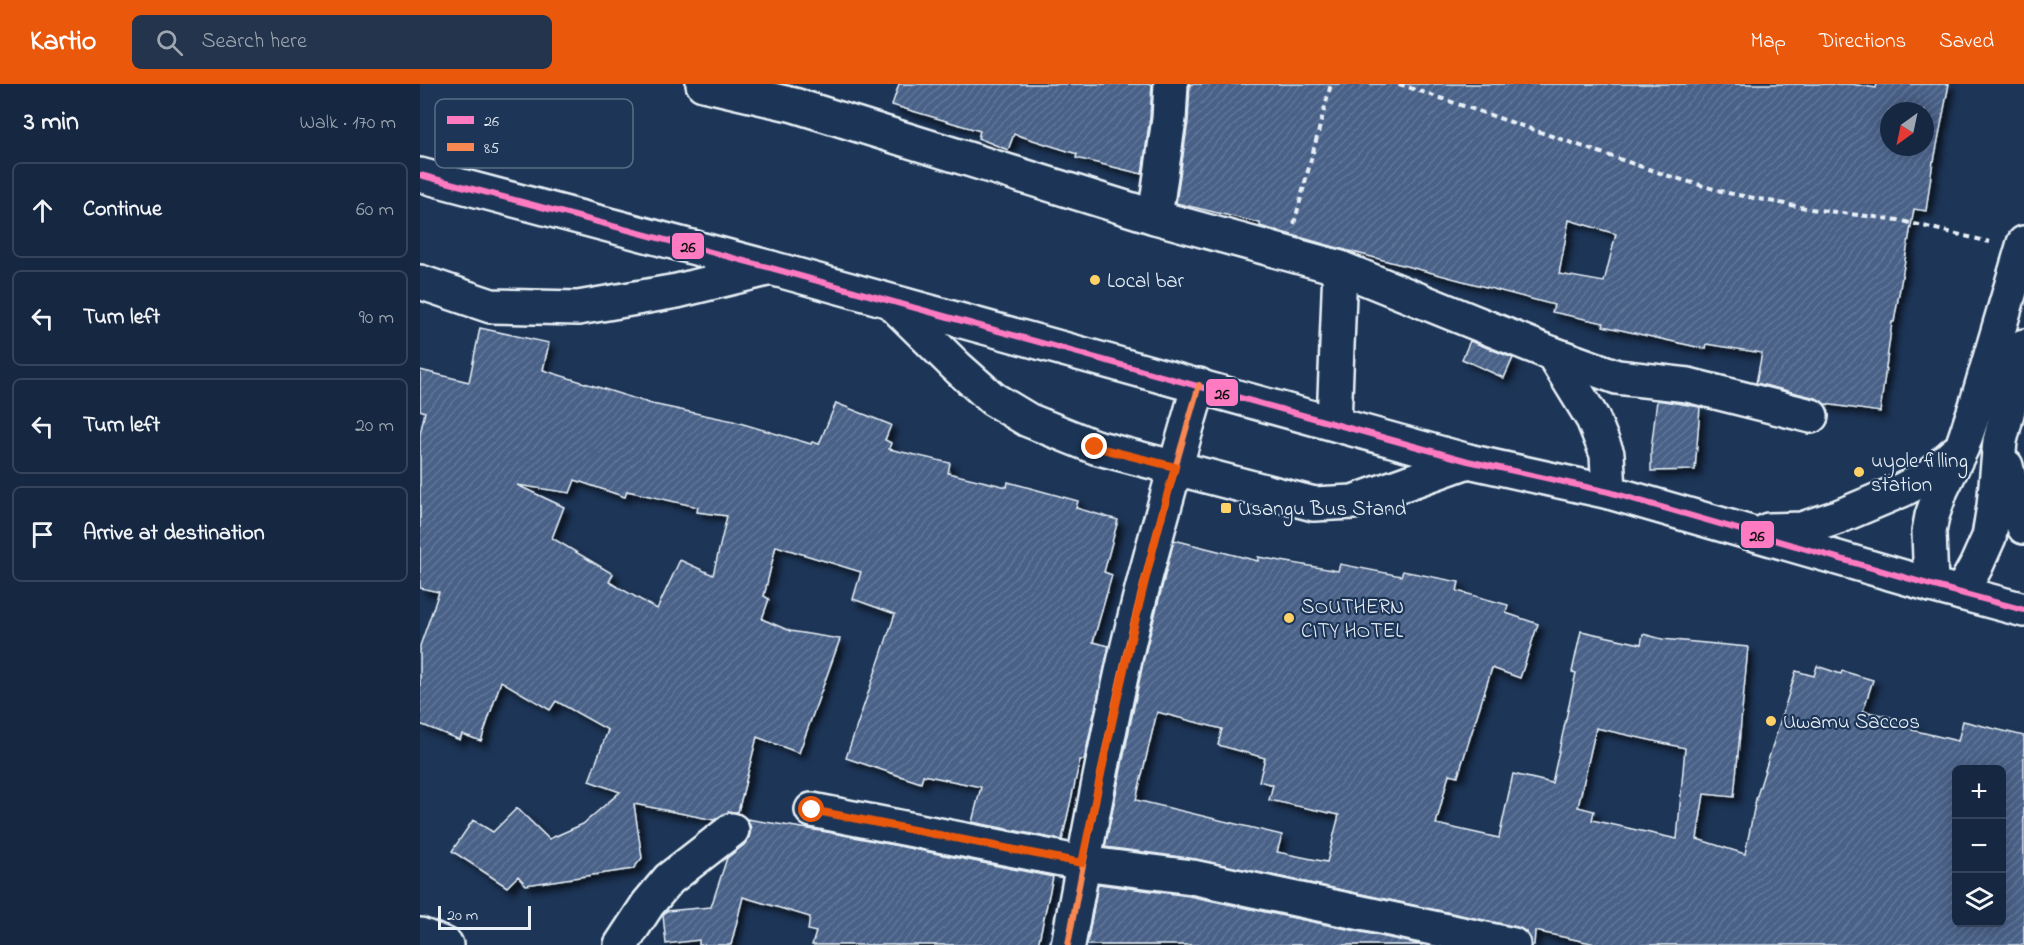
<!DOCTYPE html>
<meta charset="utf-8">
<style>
body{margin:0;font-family:"Indie Flower",sans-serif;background:#23344c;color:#f1f3f6}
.controls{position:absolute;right:18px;bottom:18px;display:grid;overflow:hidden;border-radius:9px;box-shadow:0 3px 15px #0003}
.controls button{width:54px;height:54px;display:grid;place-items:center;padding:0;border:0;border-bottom:2px solid #35445a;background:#162841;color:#f1f3f6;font:30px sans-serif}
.compass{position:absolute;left:1460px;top:18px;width:54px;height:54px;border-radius:50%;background:#162841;box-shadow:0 3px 15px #0003;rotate:213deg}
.scale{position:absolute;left:18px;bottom:15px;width:93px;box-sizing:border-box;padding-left:6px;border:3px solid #e8f1f8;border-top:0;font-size:16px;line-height:21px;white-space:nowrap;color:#e8f1f8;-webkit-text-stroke:4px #1d3557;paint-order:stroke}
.stop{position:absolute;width:18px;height:18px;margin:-14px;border:4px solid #ea580c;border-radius:50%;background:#fff}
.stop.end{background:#ea580c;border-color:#fff;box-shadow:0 2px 6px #0008}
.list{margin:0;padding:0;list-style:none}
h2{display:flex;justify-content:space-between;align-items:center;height:78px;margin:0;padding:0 24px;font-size:26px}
h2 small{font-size:20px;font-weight:400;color:#9ea6b1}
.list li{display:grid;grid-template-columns:39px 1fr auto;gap:18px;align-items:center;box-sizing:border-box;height:96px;margin:0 12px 12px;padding:0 12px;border:2px solid #35445a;border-radius:9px}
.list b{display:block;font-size:22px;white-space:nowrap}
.list em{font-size:20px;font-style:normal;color:#9ea6b1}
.icon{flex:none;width:33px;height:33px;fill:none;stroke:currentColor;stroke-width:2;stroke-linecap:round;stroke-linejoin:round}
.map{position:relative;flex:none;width:1604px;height:861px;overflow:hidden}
header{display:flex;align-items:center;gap:36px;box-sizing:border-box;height:84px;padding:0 30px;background:#ea580c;color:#fff}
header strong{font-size:28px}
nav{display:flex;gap:33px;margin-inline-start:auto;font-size:21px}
.search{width:420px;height:54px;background:#23344c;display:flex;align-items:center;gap:15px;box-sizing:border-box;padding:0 21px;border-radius:9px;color:#9ea6b1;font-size:22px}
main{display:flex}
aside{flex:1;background:#162841}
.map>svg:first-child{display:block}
</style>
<header>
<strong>Kartio</strong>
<div class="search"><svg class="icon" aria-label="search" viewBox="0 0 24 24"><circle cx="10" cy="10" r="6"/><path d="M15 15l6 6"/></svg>Search here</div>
<nav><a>Map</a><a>Directions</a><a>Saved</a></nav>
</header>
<main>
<aside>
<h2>3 min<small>Walk · 170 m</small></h2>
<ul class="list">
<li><svg class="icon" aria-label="ahead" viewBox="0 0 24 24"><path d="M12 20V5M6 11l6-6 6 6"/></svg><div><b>Continue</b></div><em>60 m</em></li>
<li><svg class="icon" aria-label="left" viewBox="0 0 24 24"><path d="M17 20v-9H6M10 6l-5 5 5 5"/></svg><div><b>Turn left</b></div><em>90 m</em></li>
<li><svg class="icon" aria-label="left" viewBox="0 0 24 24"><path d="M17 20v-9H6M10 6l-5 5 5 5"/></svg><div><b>Turn left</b></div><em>20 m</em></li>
<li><svg class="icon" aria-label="arrive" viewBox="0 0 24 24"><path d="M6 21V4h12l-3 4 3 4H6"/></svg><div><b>Arrive at destination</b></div></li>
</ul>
</aside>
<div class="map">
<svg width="1604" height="861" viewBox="0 0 1604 861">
<defs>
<pattern id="building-hatch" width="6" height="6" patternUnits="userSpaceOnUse" patternTransform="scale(1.5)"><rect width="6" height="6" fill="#486187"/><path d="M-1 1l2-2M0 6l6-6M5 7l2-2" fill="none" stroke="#627899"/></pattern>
<filter id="shadow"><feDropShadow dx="5.5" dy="5.5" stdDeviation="3" flood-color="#0009"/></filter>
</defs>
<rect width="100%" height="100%" fill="#1d3557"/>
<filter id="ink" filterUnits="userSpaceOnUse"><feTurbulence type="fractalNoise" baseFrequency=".0167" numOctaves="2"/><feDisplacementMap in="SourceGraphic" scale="12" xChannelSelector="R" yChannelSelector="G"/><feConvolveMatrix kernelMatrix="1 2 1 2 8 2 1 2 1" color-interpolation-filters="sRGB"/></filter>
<g filter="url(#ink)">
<g fill="url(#building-hatch)" stroke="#e8f1f8" stroke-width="1.5" fill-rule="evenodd" filter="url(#shadow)">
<path d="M 479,0 L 732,0 L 730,33 L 722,90 L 656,74 L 657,70 L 594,50 L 588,66 L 558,54 L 560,47 L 472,21 Z"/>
<path d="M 770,0 L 1431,0 L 1456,4 L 1457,0 L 1529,0 L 1514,77 L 1513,77 L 1506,127 L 1494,125 L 1474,238 L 1472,238 L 1460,328 L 1405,320 L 1396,314 L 1336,299 L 1342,269 L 1287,260 L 1286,265 L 1183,242 L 1184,239 L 1132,228 L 1134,221 L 929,167 L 840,142 L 840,139 L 756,119 L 768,38 ZM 1469,27 L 1505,27 L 1505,63 L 1469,63 ZM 1149,136 L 1196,150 L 1184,198 L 1139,190 Z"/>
<path d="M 60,244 L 129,259 L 123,286 L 232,320 L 313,337 L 391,360 L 392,358 L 399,360 L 416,319 L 471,341 L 465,356 L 471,359 L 469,365 L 530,379 L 528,389 L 587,403 L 588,398 L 658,417 L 656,424 L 698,436 L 684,488 L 692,491 L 673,558 L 689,562 L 664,676 L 660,676 L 642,756 L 552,738 L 561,703 L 503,691 L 501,699 L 426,674 L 475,530 L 433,515 L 441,488 L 356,462 L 344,512 L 349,515 L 342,535 L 370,547 L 420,555 L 379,669 L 337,653 L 318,728 L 309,728 L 294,736 L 214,720 L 222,774 L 213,785 L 106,801 L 98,792 L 87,803 L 32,767 L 53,736 L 73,748 L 97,724 L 129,755 L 163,740 L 200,708 L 169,697 L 188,646 L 136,617 L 130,626 L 81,597 L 61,657 L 42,650 L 40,656 L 0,640 L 0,562 L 19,508 L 0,504 L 0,350 L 5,328 L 0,326 L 0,286 L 49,298 ZM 155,396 L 205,413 L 207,407 L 278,423 L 277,428 L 307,432 L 293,491 L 260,476 L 237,525 L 189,498 L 193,490 L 132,454 L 144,423 L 97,401 L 150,409 Z"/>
<path d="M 1050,257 L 1093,274 L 1084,294 L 1042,275 Z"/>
<path d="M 1237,316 L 1280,323 L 1275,386 L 1231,387 L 1231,366 Z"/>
<path d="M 754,456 L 838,477 L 838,473 L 918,487 L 920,480 L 981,492 L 983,487 L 1039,498 L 1037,507 L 1088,521 L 1086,529 L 1118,540 L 1100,594 L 1072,584 L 1038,692 L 1029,690 L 1016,740 L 1079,754 L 1093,690 L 1132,699 L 1156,589 L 1152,588 L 1161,547 L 1221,560 L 1223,550 L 1242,555 L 1328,563 L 1314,713 L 1284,710 L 1277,755 L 1325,770 L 1336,715 L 1376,587 L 1394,592 L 1397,582 L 1421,590 L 1422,587 L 1453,596 L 1443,627 L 1494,638 L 1492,646 L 1538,657 L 1543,637 L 1604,652 L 1604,861 L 1180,861 L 1115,847 L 1114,861 L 1111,861 L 1111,855 L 1106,848 L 1097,843 L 776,775 L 685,763 L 724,574 ZM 737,628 L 802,645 L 798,661 L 845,674 L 839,697 L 853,701 L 849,716 L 919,731 L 907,778 L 857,768 L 862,751 L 716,716 ZM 1176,644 L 1265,664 L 1257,755 L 1172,736 L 1174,727 L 1158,723 ZM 1536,686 L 1581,686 L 1581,838 L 1536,838 Z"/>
<path d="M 327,735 L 419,750 L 633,793 L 618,861 L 392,861 L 396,848 L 388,846 L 390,833 L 323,813 L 311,861 L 279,861 L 279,856 L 246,860 L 243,831 L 246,827 L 291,823 L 307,774 L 324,761 L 329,754 L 331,744 Z"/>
<path d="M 678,800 L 769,812 L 1003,861 L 667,861 Z"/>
</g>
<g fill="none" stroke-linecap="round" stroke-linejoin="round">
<defs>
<g id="minor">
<path d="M 283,0 L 374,21 L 735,133 L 920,184 L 1133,270 L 1173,335 L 1187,370 L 1189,408"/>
<path d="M 735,133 L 749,35 L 751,0"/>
<path d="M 0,198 L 71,222 L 158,224 L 257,207 L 351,184"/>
<path d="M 472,219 L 537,283 L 573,315 L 608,336 L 675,363 L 894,420 L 933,418 L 1048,377"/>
<path d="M 1133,270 L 1197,293 L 1268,301 L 1391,332"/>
<path d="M 914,339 L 920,184"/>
<path d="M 392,726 L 662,779 L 772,793 L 1093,861"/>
<path d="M 0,851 L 26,861"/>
<path d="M 201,861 L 228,820 L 249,795 L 312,746"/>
<path d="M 648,861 C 666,764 684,666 706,570 C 727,480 753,390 779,301"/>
</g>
<g id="highway">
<path d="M 0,91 L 351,184 L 1048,377 L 1189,408 L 1511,501 L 1604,526"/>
<path d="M 1586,382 L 1597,427 L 1604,443"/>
<path d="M 1348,446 L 1382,445 L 1418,433 L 1482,406 L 1509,392 L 1535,369"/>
<path d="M 1511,501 L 1509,448 L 1512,432 L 1521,406 L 1542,363 L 1556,322 L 1604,159"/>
<path d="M 1541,509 L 1556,482 L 1569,453 L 1574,422 L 1580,357 L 1604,262"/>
</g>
</defs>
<use href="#minor" stroke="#e8f1f8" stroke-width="38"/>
<use href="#highway" stroke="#e8f1f8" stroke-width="38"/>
<g stroke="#e8f1f8" stroke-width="4" stroke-dasharray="6 4.5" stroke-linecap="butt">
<path d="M 979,0 L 1249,92 L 1308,109 L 1391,125 L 1478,136 L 1570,158"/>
<path d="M 874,140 L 911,0"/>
</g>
<use href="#minor" stroke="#1d3557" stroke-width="33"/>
<use href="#highway" stroke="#1d3557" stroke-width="33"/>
<defs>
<path id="bus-1" d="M 0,91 L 351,184 L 1048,377 L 1189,408 L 1511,501 L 1604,526"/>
<path id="bus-2" d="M 648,861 C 666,764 684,666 706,570 C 727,480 753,390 779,301"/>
</defs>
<use href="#bus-1" stroke="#1d3557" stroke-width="10"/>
<use href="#bus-2" stroke="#1d3557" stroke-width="10"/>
<use href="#bus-1" stroke="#fe7ac1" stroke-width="6"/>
<use href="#bus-2" stroke="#f88751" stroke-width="6"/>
</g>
</g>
<g fill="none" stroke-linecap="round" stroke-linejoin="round" filter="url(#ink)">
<path stroke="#ea580c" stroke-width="8" d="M 392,726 L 662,779 C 690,646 718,514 755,383 L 675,363"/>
</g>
<g fill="#ffd166" stroke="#1d3557" stroke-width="2">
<circle cx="675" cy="196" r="6"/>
<circle cx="1439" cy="388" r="6"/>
<rect x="800" y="418" width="12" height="12" rx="3"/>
<circle cx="869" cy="534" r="6"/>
<circle cx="1351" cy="637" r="6"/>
</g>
<g text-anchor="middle" stroke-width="4.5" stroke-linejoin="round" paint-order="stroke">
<g font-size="21" fill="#e8f1f8" stroke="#1d3557" text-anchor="start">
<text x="687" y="203">Local bar</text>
<text x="1451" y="383">uyole filling<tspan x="1451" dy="24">station</tspan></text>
<text x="818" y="431">Usangu Bus Stand</text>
<text x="881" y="529">SOUTHERN<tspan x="881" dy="24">CITY HOTEL</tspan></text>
<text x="1363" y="644">Uwamu Saccos</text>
</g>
</g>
<rect x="15" y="15" width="198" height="69" rx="9" fill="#1d3557" stroke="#5a6d87" stroke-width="1.5"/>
<rect x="27" y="32" width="27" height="8" fill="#fe7ac1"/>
<rect x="27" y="59" width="27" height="8" fill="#f88751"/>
<g font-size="16" fill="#e8f1f8">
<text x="64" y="42">26</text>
<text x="64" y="69">85</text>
</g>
<g stroke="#1d3557" stroke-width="2">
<rect x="251" y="148" width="34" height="28" rx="6" fill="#fe7ac1"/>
<rect x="785" y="294" width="34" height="29" rx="6" fill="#fe7ac1"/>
<rect x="1320" y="436" width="35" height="29" rx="6" fill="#fe7ac1"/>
</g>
<g font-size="16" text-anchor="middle" font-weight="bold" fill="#111">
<text x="268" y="168">26</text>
<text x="802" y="315">26</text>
<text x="1337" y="457">26</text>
</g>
</svg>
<div class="controls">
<button>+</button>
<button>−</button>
<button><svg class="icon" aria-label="layers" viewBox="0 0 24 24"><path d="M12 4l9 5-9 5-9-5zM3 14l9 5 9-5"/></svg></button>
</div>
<svg class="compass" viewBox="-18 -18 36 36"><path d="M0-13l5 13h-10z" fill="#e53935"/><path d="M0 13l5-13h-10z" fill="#9ea6b1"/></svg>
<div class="scale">20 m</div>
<div class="stop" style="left:392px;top:726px"></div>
<div class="stop end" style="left:675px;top:363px"></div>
</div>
</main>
